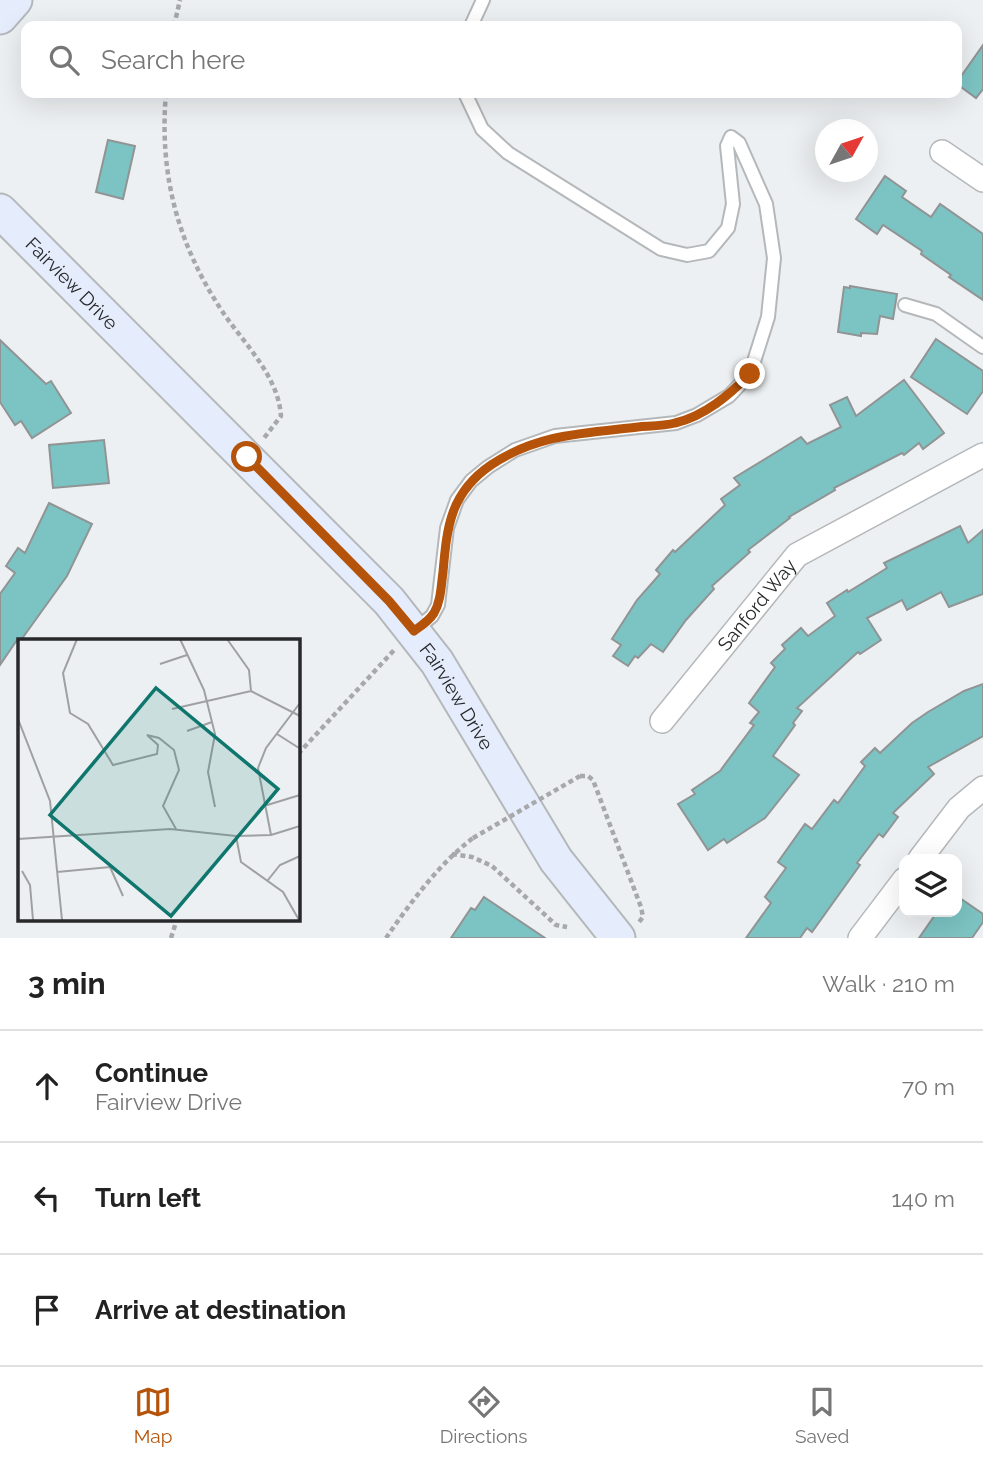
<!DOCTYPE html>
<meta charset="utf-8">
<style>
body{margin:0;font-family:Raleway,sans-serif;background:#f2f2f2;color:#222}
.controls{position:absolute;right:21px;bottom:21px;display:grid;overflow:hidden;border-radius:14px;box-shadow:0 7px 28px #0002}
.controls button{width:63px;height:63px;display:grid;place-items:center;padding:0;border:0;border-bottom:2px solid #e0e0e0;background:#fff;color:#222;font:35px sans-serif}
.compass{position:absolute;left:815px;top:119px;width:63px;height:63px;border-radius:50%;background:#fff;box-shadow:0 7px 28px #0002;rotate:50deg}
.stop{position:absolute;width:21px;height:21px;margin:-16px;border:5px solid #b45309;border-radius:50%;background:#fff}
.stop.end{background:#b45309;border-color:#fff;box-shadow:0 2px 7px #0008}
.list{margin:0;padding:0;list-style:none}
h2{display:flex;justify-content:space-between;align-items:center;height:91px;margin:0;padding:0 28px;font-size:30px}
h2 small{font-size:23px;font-weight:400;color:#767676}
.list li{display:grid;grid-template-columns:46px 1fr auto;gap:21px;align-items:center;box-sizing:border-box;height:112px;padding:0 28px;border-top:2px solid #e0e0e0}
.list b{display:block;font-size:26px;white-space:nowrap}
.list p{margin:0;font-size:23px;white-space:nowrap;color:#767676}
.list em{font-size:23px;font-style:normal;color:#767676}
.icon{flex:none;width:38px;height:38px;fill:none;stroke:currentColor;stroke-width:2;stroke-linecap:round;stroke-linejoin:round}
.map{position:relative;flex:none;width:983px;height:938px;overflow:hidden}
.search{position:absolute;background:#fff;box-shadow:0 7px 28px #0002;left:21px;right:21px;top:21px;height:77px;display:flex;align-items:center;gap:18px;box-sizing:border-box;padding:0 24px;border-radius:14px;color:#767676;font-size:26px}
.sheet{height:427px;background:#fff}
nav{display:flex;justify-content:space-around;align-items:center;box-sizing:border-box;height:98px;border-top:2px solid #e0e0e0;background:#fff;font-size:19px;color:#767676}
nav a{display:grid;justify-items:center;gap:4px}
nav .on{color:#b45309}
.map>svg:first-child{display:block}
</style>
<div class="map">
<svg width="983" height="938" viewBox="0 0 983 938">
<rect width="100%" height="100%" fill="#edf0f2"/>
<g fill="#7cc4c3" stroke="#909494" stroke-width="2">
<path d="M 983,45 L 983,89 L 976,98 L 957,84 L 957,82 Z"/>
<path d="M 108,140 L 135,146 L 123,199 L 96,192 Z"/>
<path d="M 885,176 L 906,191 L 902,197 L 931,217 L 940,204 L 983,234 L 983,300 L 949,277 L 951,275 L 921,254 L 922,251 L 883,225 L 877,234 L 856,219 Z"/>
<path d="M 850,286 L 897,294 L 893,319 L 880,316 L 877,334 L 861,333 L 861,336 L 838,332 L 844,287 L 850,288 Z"/>
<path d="M 936,339 L 983,371 L 983,391 L 967,414 L 911,377 Z"/>
<path d="M 0,340 L 46,384 L 51,381 L 71,413 L 32,438 L 21,421 L 15,425 L 0,402 Z"/>
<path d="M 904,380 L 944,433 L 923,449 L 919,443 L 904,455 L 902,453 L 834,488 L 835,490 L 789,517 L 790,518 L 748,550 L 750,552 L 712,586 L 714,589 L 686,620 L 663,652 L 651,644 L 638,658 L 635,656 L 628,666 L 613,656 L 621,645 L 612,639 L 637,600 L 660,574 L 656,570 L 673,550 L 675,552 L 725,505 L 721,499 L 740,485 L 734,478 L 801,437 L 807,444 L 841,427 L 830,405 L 847,397 L 856,416 Z"/>
<path d="M 104,440 L 109,483 L 53,488 L 49,445 Z"/>
<path d="M 49,503 L 92,524 L 67,576 L 21,640 L 17,640 L 0,665 L 0,594 L 15,573 L 6,566 L 18,548 L 25,553 Z"/>
<path d="M 960,526 L 968,543 L 983,530 L 983,594 L 949,607 L 941,592 L 907,610 L 902,600 L 867,618 L 881,640 L 860,654 L 858,652 L 797,708 L 802,711 L 793,723 L 795,725 L 773,756 L 799,775 L 765,818 L 727,843 L 724,839 L 708,850 L 678,804 L 695,794 L 692,790 L 720,771 L 754,725 L 750,723 L 759,712 L 749,703 L 775,667 L 771,663 L 785,649 L 782,645 L 801,628 L 808,636 L 835,616 L 827,603 L 847,590 L 848,592 L 887,568 L 884,563 Z"/>
<path d="M 983,684 L 983,736 L 928,767 L 934,774 L 893,813 L 898,817 L 883,837 L 879,834 L 857,863 L 860,865 L 812,932 L 807,928 L 800,938 L 746,938 L 771,903 L 765,897 L 786,868 L 778,862 L 805,824 L 812,829 L 834,800 L 838,803 L 865,766 L 861,762 L 875,748 L 880,753 L 912,723 L 928,712 L 964,691 Z"/>
<path d="M 957,896 L 983,914 L 983,922 L 972,938 L 919,938 L 937,912 L 957,912 Z"/>
<path d="M 484,897 L 545,938 L 451,938 L 471,908 L 475,910 Z"/>
</g>
<g fill="none" stroke-linecap="round" stroke-linejoin="round">
<defs>
<g id="lane">
<path d="M 471,26 L 483,0"/>
<path d="M 905,305 L 936,314 L 983,347"/>
<path d="M 414,631 L 432,616 L 438,605 L 447,528 L 457,500 L 471,481 L 488,467 L 515,450 L 555,436 L 676,423 L 697,415 L 729,396 L 750,374 L 768,317 L 774,258 L 766,204 L 739,143 L 731,137 L 727,146 L 733,204 L 728,228 L 709,251 L 687,255 L 661,249 L 508,153 L 482,129 L 465,93"/>
</g>
<g id="street">
<path d="M 942,152 L 983,180"/>
<path id="s1" d="M 662,721 L 797,555 L 983,455"/>
<path d="M 920,859 L 959,808 L 983,788"/>
<path d="M 860,938 L 904,880"/>
</g>
<g id="secondary">
<path d="M 0,17 L 15,0"/>
<path id="s2" d="M 0,211 L 389,601 L 437,662 L 556,860 L 618,938"/>
</g>
</defs>
<use href="#lane" stroke="#b5b8ba" stroke-width="16"/>
<use href="#street" stroke="#b5b8ba" stroke-width="26"/>
<use href="#secondary" stroke="#b5b8ba" stroke-width="37"/>
<g stroke="#a6a8aa" stroke-width="4.5" stroke-dasharray="5 3.5" stroke-linecap="butt">
<path d="M 174,26 L 180,0"/>
<path d="M 166,93 C 159,173 177,243 222,311 C 244,344 278,375 281,416 L 264,438"/>
<path d="M 298,754 L 396,648"/>
<path d="M 580,776 L 588,776 L 593,780 L 641,907 L 643,917 L 639,922"/>
<path d="M 452,854 L 472,857 L 492,866 L 556,925 L 567,927"/>
<path d="M 171,938 L 177,919"/>
<path d="M 386,938 C 411,902 438,865 473,838"/>
</g>
<use href="#lane" stroke="#fff" stroke-width="12"/>
<use href="#street" stroke="#fff" stroke-width="23"/>
<use href="#secondary" stroke="#e5edfd" stroke-width="33"/>
<path stroke="#a6a8aa" stroke-width="4.5" stroke-dasharray="5 3.5" stroke-linecap="butt" d="M 473,838 L 580,776"/>
</g>
<g fill="none" stroke-linecap="round" stroke-linejoin="round">
<path stroke="#b45309" stroke-width="9" d="M 247,457 L 389,601 L 414,631 C 421,626 429,621 434,613 C 441,601 441,586 443,572 C 447,527 450,493 491,465 C 537,434 585,433 638,427 C 650,426 664,426 675,423 C 705,416 729,395 750,374"/>
</g>
<g text-anchor="middle" stroke-width="6" stroke-linejoin="round" paint-order="stroke">
<g font-size="19" fill="#28292a" stroke="#fbfeff">
<text dy="7" stroke="none"><textPath href="#s2" startOffset="102">Fairview Drive</textPath></text>
<text dy="7" stroke="none"><textPath href="#s1" startOffset="150">Sanford Way</textPath></text>
<text dy="7" stroke="none"><textPath href="#s2" startOffset="668">Fairview Drive</textPath></text>
</g>
</g>
<g transform="translate(18 639)">
<rect width="282" height="282" fill="#edf0f2"/>
<path fill="none" stroke="#9ea0a2" stroke-width="2" d="M 59,0 L 45,34 L 52,74 L 70,85 L 95,126 L 139,115 L 140,106 L 129,96 L 141,99 L 156,111 L 161,131 L 145,167 L 158,190M 162,0 L 186,51 L 197,95 L 190,133 L 197,168M 209,0 L 231,31 L 233,52M 142,25 L 169,16M 154,70 L 233,52 L 282,77M 0,80 L 32,162 L 44,281M 169,92 L 194,83M 259,95 L 281,109M 246,167 L 282,156M 253,196 L 240,129 L 248,109 L 282,64M 218,197 L 223,223 L 265,253 L 281,281M 0,200 L 152,190 L 218,197 L 253,196 L 282,187M 4,232 L 12,246 L 15,281M 39,233 L 92,228 L 105,257M 250,241 L 262,226 L 282,217"/>
<path fill="#0f766e" fill-opacity="0.15" stroke="#0f766e" stroke-width="3.5" d="M 138,49 L 260,150 L 153,277 L 32,176 Z"/>
<rect width="282" height="282" fill="none" stroke="#28292a" stroke-width="3.5"/>
</g>
</svg>
<div class="controls">
<button><svg class="icon" aria-label="layers" viewBox="0 0 24 24"><path d="M12 4l9 5-9 5-9-5zM3 14l9 5 9-5"/></svg></button>
</div>
<svg class="compass" viewBox="-18 -18 36 36"><path d="M0-13l5 13h-10z" fill="#e53935"/><path d="M0 13l5-13h-10z" fill="#767676"/></svg>
<div class="stop" style="left:247px;top:457px"></div>
<div class="stop end" style="left:750px;top:374px"></div>
<div class="search"><svg class="icon" aria-label="search" viewBox="0 0 24 24"><circle cx="10" cy="10" r="6"/><path d="M15 15l6 6"/></svg>Search here</div>
</div>
<section class="sheet">
<h2>3 min<small>Walk · 210 m</small></h2>
<ul class="list">
<li><svg class="icon" aria-label="ahead" viewBox="0 0 24 24"><path d="M12 20V5M6 11l6-6 6 6"/></svg><div><b>Continue</b><p>Fairview Drive</p></div><em>70 m</em></li>
<li><svg class="icon" aria-label="left" viewBox="0 0 24 24"><path d="M17 20v-9H6M10 6l-5 5 5 5"/></svg><div><b>Turn left</b></div><em>140 m</em></li>
<li><svg class="icon" aria-label="arrive" viewBox="0 0 24 24"><path d="M6 21V4h12l-3 4 3 4H6"/></svg><div><b>Arrive at destination</b></div></li>
</ul>
</section>
<nav>
<a class="on"><svg class="icon" aria-label="map" viewBox="0 0 24 24"><path d="M3 6l6-2 6 2 6-2v14l-6 2-6-2-6 2zM9 4v14M15 6v14"/></svg>Map</a>
<a><svg class="icon" aria-label="directions" viewBox="0 0 24 24"><path d="M12 3l9 9-9 9-9-9zM9 14v-3h6M13 9l2 2-2 2"/></svg>Directions</a>
<a><svg class="icon" aria-label="saved" viewBox="0 0 24 24"><path d="M7 4h10v16l-5-4-5 4z"/></svg>Saved</a>
</nav>
